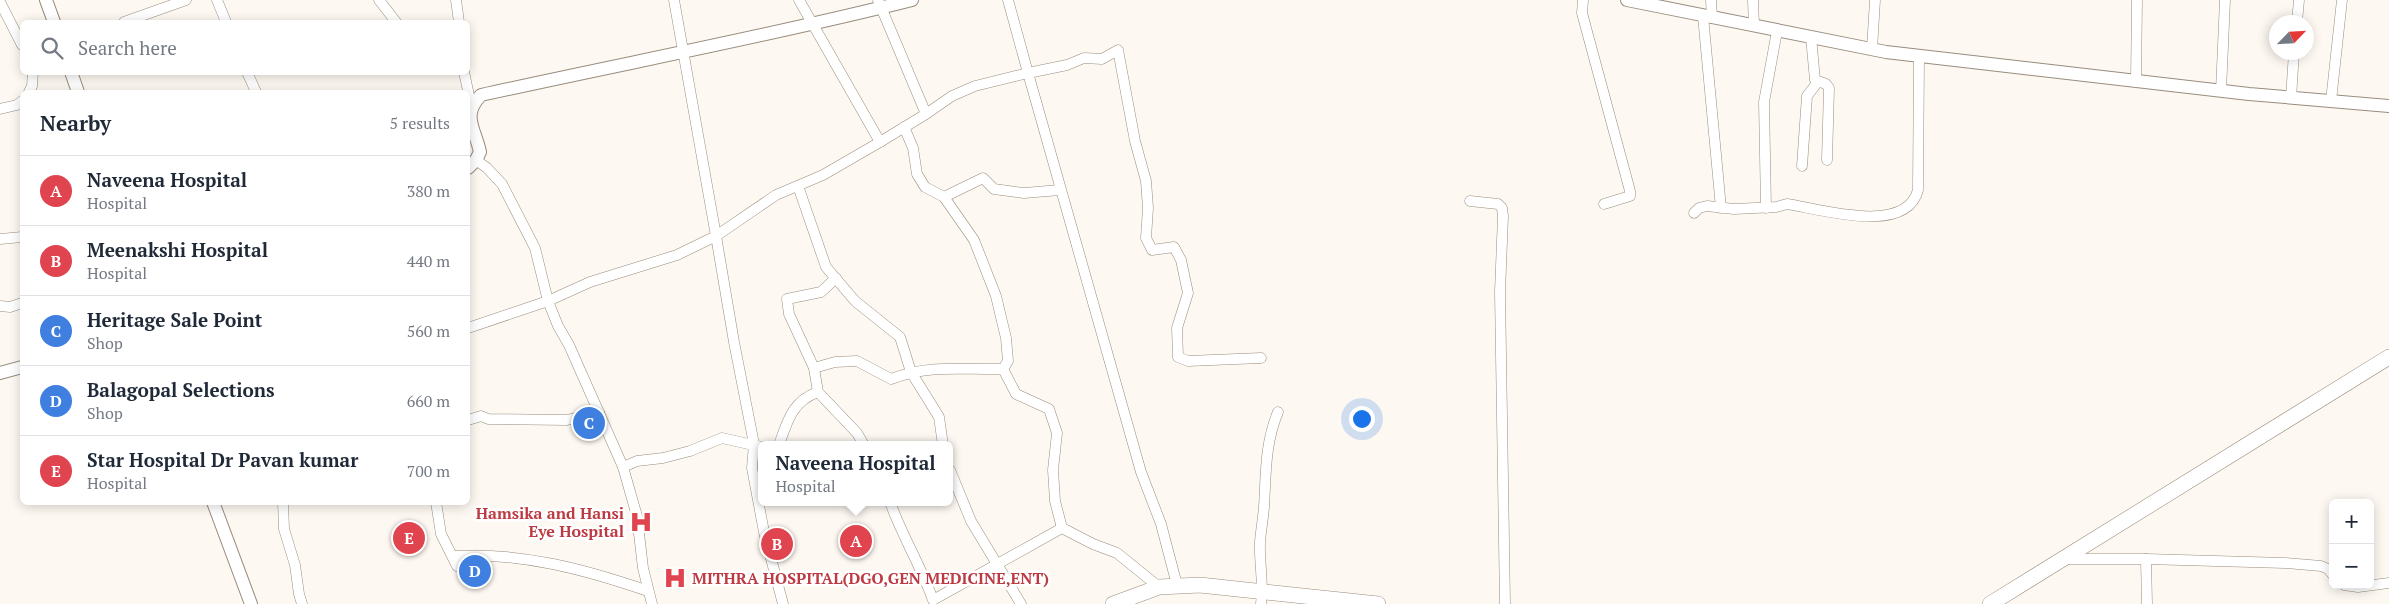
<!DOCTYPE html>
<meta charset="utf-8">
<style>
body{margin:0;font-family:"PT Serif",serif;background:#f2f2f3;color:#1f2937}
.controls{position:absolute;right:15px;bottom:15px;display:grid;overflow:hidden;border-radius:8px;box-shadow:0 2px 12px #0003}
.controls button{width:45px;height:45px;display:grid;place-items:center;padding:0;border:0;border-bottom:1px solid #e0e1e3;background:#fff;color:#1f2937;font:25px sans-serif}
.compass{position:absolute;left:2269px;top:15px;width:45px;height:45px;border-radius:50%;background:#fff;box-shadow:0 2px 12px #0003;rotate:65deg}
.you{position:absolute;left:1361px;top:418px;width:18px;height:18px;margin:-12px;border:4px solid #fff;border-radius:50%;background:#1a73e8;box-shadow:0 0 0 8px #1a73e833}
.badge{display:grid;place-items:center;width:32px;height:32px;border-radius:50%;background:#327983;color:#fff;font-size:16px;font-weight:700}
.pin{position:absolute;translate:-50% -50%;border:2px solid #fff;box-shadow:0 1px 5px #0006}
.popup{position:absolute;left:758px;top:441px;width:195px;height:65px;box-sizing:border-box;display:grid;place-content:center;border-radius:8px;background:#fff;filter:drop-shadow(0 1px 4px #0005);font-size:16px;white-space:nowrap;color:#747a83}
.popup b{font-size:19px;color:#1f2937}
.popup::after{content:'';position:absolute;left:50%;top:100%;margin-left:-10px;border:10px solid transparent;border-top-color:#fff}
.list{margin:0;padding:0;list-style:none}
h2{display:flex;justify-content:space-between;align-items:center;height:65px;margin:0;padding:0 20px;font-size:21px}
h2 small{font-size:16px;font-weight:400;color:#747a83}
.list li{display:grid;grid-template-columns:32px 1fr auto;gap:15px;align-items:center;box-sizing:border-box;height:70px;padding:0 20px;border-top:1px solid #e0e1e3}
.list b{display:block;font-size:19px;white-space:nowrap}
.list p{margin:0;font-size:16px;white-space:nowrap;color:#747a83}
.list em{font-size:16px;font-style:normal;color:#747a83}
.icon{flex:none;width:28px;height:28px;fill:none;stroke:currentColor;stroke-width:2;stroke-linecap:round;stroke-linejoin:round}
.map{position:relative;flex:none;width:2389px;height:604px;overflow:hidden}
.search{position:absolute;background:#fff;box-shadow:0 2px 12px #0003;left:20px;top:20px;width:450px;height:55px;display:flex;align-items:center;gap:12px;box-sizing:border-box;padding:0 18px;border-radius:8px;color:#747a83;font-size:19px}
.panel{position:absolute;background:#fff;box-shadow:0 2px 12px #0003;left:20px;top:90px;width:450px;height:415px;border-radius:8px}
.map>svg:first-child{display:block}
</style>
<div class="map">
<svg width="2389" height="604" viewBox="0 0 2389 604">
<rect width="100%" height="100%" fill="#fef8f2"/>
<g fill="none" stroke-linecap="round" stroke-linejoin="round">
<defs>
<g id="minor">
<path d="M 217,0 L 226,22"/>
<path d="M 379,0 L 396,22"/>
<path d="M 456,0 L 459,22"/>
<path d="M 878,0 L 926,114 L 880,142"/>
<path d="M 1583,0 L 1582,13 L 1630,191 L 1630,196 L 1604,204"/>
<path d="M 1711,0 L 1712,18"/>
<path d="M 1753,0 L 1754,26"/>
<path d="M 0,2 L 22,45"/>
<path d="M 1703,16 L 1721,208"/>
<path d="M 124,22 L 186,0"/>
<path d="M 2297,22 L 2299,0"/>
<path d="M 1811,37 L 1815,80 L 1826,84 L 1829,88 L 1827,160"/>
<path d="M 1872,49 L 1875,0"/>
<path d="M 247,72 L 256,92"/>
<path d="M 464,72 L 471,105"/>
<path d="M 2136,82 L 2137,0"/>
<path d="M 2221,91 L 2225,0"/>
<path d="M 29,92 L 32,86 L 33,72"/>
<path d="M 2291,98 L 2294,52"/>
<path d="M 2331,101 L 2342,0"/>
<path d="M 0,109 L 17,105 L 22,101"/>
<path d="M 926,114 L 952,96 L 975,86 L 1028,73 L 1008,0"/>
<path d="M 904,127 L 913,148 L 917,174 L 925,187 L 944,197 L 974,240 L 996,296 L 1006,338 L 1008,361 L 1003,369"/>
<path d="M 476,160 L 487,168 L 502,184 L 535,248 L 548,301 L 558,326 L 569,345 L 623,467 L 637,516 L 643,568 L 652,604"/>
<path d="M 1802,166 L 1807,96 L 1817,83"/>
<path d="M 798,186 L 826,267 L 855,301 L 900,337 L 911,372 L 939,417 L 943,445"/>
<path d="M 944,197 L 983,178 L 994,189 L 1024,193 L 1060,190"/>
<path d="M 1470,201 L 1498,204 L 1502,208 L 1503,216 L 1500,292 L 1505,604"/>
<path d="M 1766,208 L 1764,102 L 1777,31"/>
<path d="M 1694,213 L 1699,208 L 1707,206 L 1734,209 L 1776,207 L 1787,204 C 1820,209 1906,236 1918,190 L 1919,56"/>
<path d="M 0,239 L 22,237"/>
<path d="M 836,278 L 821,292 L 787,299 L 789,314 L 814,368 L 818,392 L 857,433 L 864,445"/>
<path d="M 0,306 L 10,307 L 22,303"/>
<path d="M 468,328 L 548,301 L 590,282 L 677,255 L 716,236 L 674,0"/>
<path d="M 814,368 L 835,362 L 857,361 L 891,379 C 931,364 961,370 1003,369 L 1016,394 L 1049,409 L 1057,433 L 1053,470 L 1055,501 L 1062,528 L 933,600 C 921,566 902,536 890,502"/>
<path d="M 468,420 L 481,416 L 488,419 L 567,420 L 599,412"/>
<path d="M 779,445 C 787,422 792,401 818,392"/>
<path d="M 623,467 L 637,461 L 663,458 L 690,451 L 722,438 L 762,447"/>
<path d="M 950,470 L 971,521 L 1021,604"/>
<path d="M 283,502 L 284,529 L 295,565 L 299,594 L 302,604"/>
<path d="M 436,502 L 441,534 L 457,566"/>
<path d="M 1062,528 L 1093,544 L 1117,553 L 1159,587"/>
<path d="M 453,556 C 520,552 584,569 648,591"/>
<path d="M 2066,559 L 2146,559 L 2285,563 L 2321,566 L 2328,569 L 2333,575"/>
<path d="M 2146,559 L 2147,604"/>
<path d="M 1177,585 L 1161,524 L 1141,472 L 1028,73 L 1067,65 L 1084,58 L 1102,59 L 1118,50 L 1135,141 L 1146,181 L 1148,208 L 1146,238 L 1152,250 L 1174,247 L 1181,260 L 1188,293 L 1177,328 L 1178,357 L 1188,361 L 1261,358"/>
<path d="M 2344,585 L 2358,587 L 2389,583"/>
<path d="M 783,604 L 764,532 L 752,468 L 754,444 L 734,342 L 716,236 L 776,195 L 823,175 L 880,142 L 799,0"/>
<path d="M 1261,604 C 1264,583 1259,563 1260,542 C 1261,530 1263,519 1264,507 C 1266,473 1265,443 1278,412"/>
</g>
<g id="major">
<path d="M 46,0 L 54,22"/>
<path d="M 1627,0 L 1886,52 L 2249,94 L 2389,106"/>
<path d="M 71,72 L 78,92"/>
<path d="M 468,168 L 476,160 L 480,152 C 475,128 461,116 481,95 C 625,63 770,36 912,0"/>
<path d="M 0,373 L 22,367"/>
<path d="M 213,502 L 251,604"/>
</g>
<g id="highway">
<path d="M 1113,604 L 1159,587 L 1200,585 L 1378,604"/>
<path d="M 1990,604 L 2389,357"/>
</g>
</defs>
<use href="#minor" stroke="#998c7d" stroke-width="11"/>
<use href="#major" stroke="#998c7d" stroke-width="14"/>
<use href="#highway" stroke="#998c7d" stroke-width="16"/>
<use href="#minor" stroke="#fff" stroke-width="10"/>
<use href="#major" stroke="#fff" stroke-width="12"/>
<use href="#highway" stroke="#fff" stroke-width="15"/>
</g>
<defs>
<symbol id="hospital-bare" viewBox="-9 -9 18 18"><path d="M-5-5h3v3.5h4V-5h3V5h-3V1.5h-4V5h-3Z" fill="#e0444e" stroke="#fff" stroke-width="2.5" paint-order="stroke"/></symbol>
</defs>
<g fill-rule="evenodd">
<use href="#hospital-bare" x="625" y="506" width="32" height="32"/>
<use href="#hospital-bare" x="659" y="562" width="32" height="32"/>
</g>
<g text-anchor="middle" stroke-width="5" stroke-linejoin="round" paint-order="stroke">
<g font-size="16" font-weight="bold" fill="#be3a42" stroke="#fff" text-anchor="end">
<text x="624" y="519">Hamsika and Hansi<tspan x="624" dy="18">Eye Hospital</tspan></text>
<text x="692" y="584" text-anchor="start">MITHRA HOSPITAL(DGO,GEN MEDICINE,ENT)</text>
</g>
</g>
</svg>
<div class="controls">
<button>+</button>
<button>−</button>
</div>
<svg class="compass" viewBox="-18 -18 36 36"><path d="M0-13l5 13h-10z" fill="#e53935"/><path d="M0 13l5-13h-10z" fill="#747a83"/></svg>
<div class="you"></div>
<div class="pin badge" style="left:856px;top:541px;background:#e0444e">A</div>
<div class="popup"><b>Naveena Hospital</b>Hospital</div>
<div class="pin badge" style="left:777px;top:544px;background:#e0444e">B</div>
<div class="pin badge" style="left:589px;top:423px;background:#3f7fe0">C</div>
<div class="pin badge" style="left:475px;top:571px;background:#3f7fe0">D</div>
<div class="pin badge" style="left:409px;top:538px;background:#e0444e">E</div>
<div class="search"><svg class="icon" aria-label="search" viewBox="0 0 24 24"><circle cx="10" cy="10" r="6"/><path d="M15 15l6 6"/></svg>Search here</div>
<section class="panel">
<h2>Nearby<small>5 results</small></h2>
<ul class="list">
<li><span class="badge" style="background:#e0444e">A</span><div><b>Naveena Hospital</b><p>Hospital</p></div><em>380 m</em></li>
<li><span class="badge" style="background:#e0444e">B</span><div><b>Meenakshi Hospital</b><p>Hospital</p></div><em>440 m</em></li>
<li><span class="badge" style="background:#3f7fe0">C</span><div><b>Heritage Sale Point</b><p>Shop</p></div><em>560 m</em></li>
<li><span class="badge" style="background:#3f7fe0">D</span><div><b>Balagopal Selections</b><p>Shop</p></div><em>660 m</em></li>
<li><span class="badge" style="background:#e0444e">E</span><div><b>Star Hospital Dr Pavan kumar</b><p>Hospital</p></div><em>700 m</em></li>
</ul>
</section>
</div>
